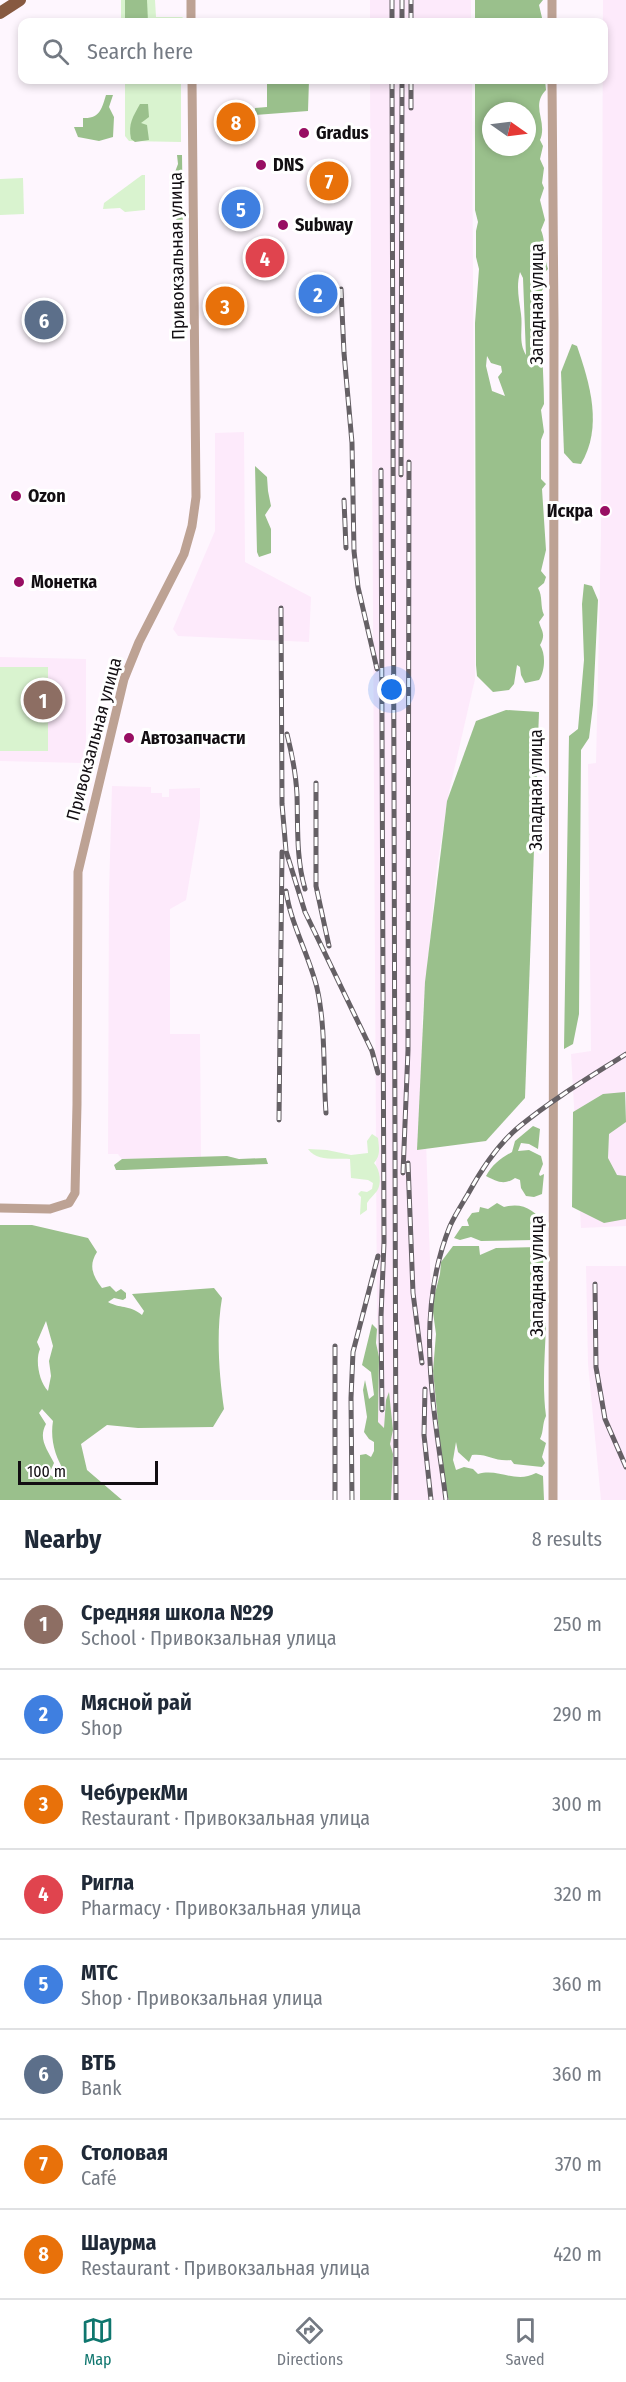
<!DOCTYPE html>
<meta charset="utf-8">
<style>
body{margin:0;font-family:"Fira Sans Condensed",sans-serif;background:#f2f2f3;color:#1f2937}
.compass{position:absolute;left:482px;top:102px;width:54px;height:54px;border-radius:50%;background:#fff;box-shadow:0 3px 9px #0003;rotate:104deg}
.scale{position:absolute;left:18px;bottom:15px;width:140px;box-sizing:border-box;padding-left:6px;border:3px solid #120e12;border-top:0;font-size:16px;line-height:21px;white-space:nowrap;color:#120e12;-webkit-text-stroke:4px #fff;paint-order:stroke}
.you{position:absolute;left:392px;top:690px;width:21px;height:21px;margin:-15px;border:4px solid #fff;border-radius:50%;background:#1a73e8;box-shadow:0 0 0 9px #1a73e833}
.badge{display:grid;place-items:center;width:39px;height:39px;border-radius:50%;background:#0f766e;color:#fff;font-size:20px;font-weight:700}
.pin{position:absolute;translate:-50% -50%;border:3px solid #fff;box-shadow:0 2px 6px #0006}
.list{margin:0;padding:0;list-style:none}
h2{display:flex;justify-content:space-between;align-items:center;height:78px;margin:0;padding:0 24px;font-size:26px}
h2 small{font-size:20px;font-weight:400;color:#747a83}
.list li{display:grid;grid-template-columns:39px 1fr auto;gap:18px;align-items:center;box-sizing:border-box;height:90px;padding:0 24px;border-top:2px solid #e0e1e3}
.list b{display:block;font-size:22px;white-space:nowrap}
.list p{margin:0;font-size:20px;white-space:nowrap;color:#747a83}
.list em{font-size:20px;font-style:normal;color:#747a83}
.icon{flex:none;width:33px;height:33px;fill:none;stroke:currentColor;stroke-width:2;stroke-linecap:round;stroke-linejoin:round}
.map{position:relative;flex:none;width:626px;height:1500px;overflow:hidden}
.search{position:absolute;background:#fff;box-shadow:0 3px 9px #0003;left:18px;right:18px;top:18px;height:66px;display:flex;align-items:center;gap:15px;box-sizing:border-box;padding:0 21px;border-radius:12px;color:#747a83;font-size:22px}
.sheet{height:798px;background:#fff}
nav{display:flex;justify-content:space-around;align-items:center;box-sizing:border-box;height:84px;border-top:2px solid #e0e1e3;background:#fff;font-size:16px;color:#747a83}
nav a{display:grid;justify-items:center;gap:3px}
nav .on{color:#0f766e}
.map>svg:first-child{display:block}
</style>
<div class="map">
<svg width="626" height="1500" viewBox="0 0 626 1500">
<rect width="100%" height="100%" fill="#fef6fe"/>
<g fill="#fdeafb">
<rect x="370" y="0" width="101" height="22"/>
<path d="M 603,0 L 626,0 L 626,1226 L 581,1228 L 571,1054 L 591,1051 L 588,764 L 596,763 L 601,535 Z"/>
<path d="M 370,80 L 472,80 L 475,679 L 449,792 L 437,867 L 422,1020 L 433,1351 L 457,1500 L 378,1500 Z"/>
<path d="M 244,432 L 245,562 L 311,597 L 309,642 L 178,636 L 173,629 L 215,531 L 215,433 Z"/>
<path d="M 0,657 L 86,659 L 86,741 L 83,763 L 0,761 Z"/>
<path d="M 112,786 L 151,787 L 151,793 L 162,793 L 162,797 L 169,797 L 169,789 L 200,788 L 200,817 L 186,900 L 170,909 L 170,1034 L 200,1034 L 201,1157 L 122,1159 L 118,1154 L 108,1154 L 109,891 Z"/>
<path d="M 586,1266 L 626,1266 L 626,1500 L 601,1500 L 588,1364 Z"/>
</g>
<g fill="#d9f3cf">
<path d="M 121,0 L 155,0 L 156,17 L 183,17 L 179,22 L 121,22 Z"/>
<path d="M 125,80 L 181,80 L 181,142 L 129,141 L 125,136 Z"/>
<path d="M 142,175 L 145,175 L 145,210 L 125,212 L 120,208 L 103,209 L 104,203 Z"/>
<path d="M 23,178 L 24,214 L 0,215 L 0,179 Z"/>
<rect x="0" y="667" width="48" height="84"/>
<path d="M 372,1134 L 378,1138 C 379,1148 381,1155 374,1163 C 380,1169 382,1184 377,1191 C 374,1195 370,1198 367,1203 L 367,1210 L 360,1215 L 361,1197 L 358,1194 L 361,1191 L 367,1192 L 372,1189 L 373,1183 L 368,1180 L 351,1178 L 350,1159 C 335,1158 317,1162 308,1149 L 327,1150 L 351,1155 L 368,1153 L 367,1141 Z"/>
</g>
<g fill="#9ac08c" fill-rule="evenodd">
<path d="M 125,0 L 147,0 L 148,22 L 125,22 Z"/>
<path d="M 475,0 L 543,0 L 539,5 L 543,22 L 475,22 Z"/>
<path d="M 267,80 L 309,80 L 308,111 L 255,115 L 255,108 L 267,107 Z"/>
<path d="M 475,80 L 545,80 L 546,90 C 530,106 548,122 540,140 L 543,146 L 540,159 L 544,168 L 542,183 L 544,188 L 540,200 L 545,220 L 541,230 C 546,241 543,256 548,269 L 543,274 C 545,280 546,286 541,292 L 535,291 C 530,303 535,315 543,325 C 541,351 544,378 544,404 L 541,410 L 544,432 L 541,440 L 541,479 L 546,484 L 542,489 L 546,550 L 541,571 L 546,577 L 544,583 L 538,588 C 543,596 540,607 544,615 L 539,622 C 542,632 546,634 540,645 C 546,654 545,671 539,680 L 525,683 L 521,675 L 520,667 L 517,665 L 514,684 L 509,690 L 493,692 L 477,676 L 476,665 L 475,323 L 479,269 L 476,257 L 476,231 L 478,222 L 475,210 ZM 491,111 L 527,111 L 527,147 L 491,147 ZM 520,272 L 523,278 L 526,355 C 518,342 523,329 521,314 C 519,299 516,287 520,272 ZM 487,356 L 491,363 L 501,366 L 502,372 L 498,377 L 505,396 L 492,391 L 486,366 Z"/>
<path d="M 106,95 L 113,95 L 109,107 L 114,117 L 113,137 L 99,141 L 78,137 L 74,127 L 83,127 L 83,118 C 100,119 102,108 106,95 Z"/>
<path d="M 140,104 L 148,104 L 149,117 L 141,123 L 147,125 L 149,140 L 135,142 L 131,139 C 128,123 133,117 140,104 Z"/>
<path d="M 177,155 L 182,155 L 183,226 L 176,225 L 178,198 L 181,193 L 175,172 L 178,164 Z"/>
<path d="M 572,344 L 577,346 C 590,384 603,427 581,464 L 573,463 L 564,453 L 561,372 Z"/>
<path d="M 255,466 L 267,477 L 268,491 L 271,506 L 265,515 L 271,529 L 271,553 L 259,557 L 257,552 Z"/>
<path d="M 584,584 L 592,586 L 598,600 L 593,705 L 589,738 L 581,750 L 579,1014 L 573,1044 L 564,1049 L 569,736 L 578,729 L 584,660 L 582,604 Z"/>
<path d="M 506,710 L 539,712 L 525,1098 L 486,1141 L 417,1150 L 425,982 L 447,801 L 476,721 Z"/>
<path d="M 625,1092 L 626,1122 L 609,1134 L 608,1158 L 617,1175 L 626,1176 L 626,1219 L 604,1223 L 572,1207 L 573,1112 L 603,1094 Z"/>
<path d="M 533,1126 L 540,1129 L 538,1149 L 529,1144 L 521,1143 L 518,1151 L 529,1150 L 541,1156 L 543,1164 L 539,1174 L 540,1176 L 544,1174 L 542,1194 L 534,1197 L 526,1196 L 521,1188 L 520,1180 L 515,1178 C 504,1186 496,1181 486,1176 C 492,1165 501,1158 512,1152 L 515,1141 Z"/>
<path d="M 227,1156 L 239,1159 L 266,1158 L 268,1164 L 124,1170 L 116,1170 L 114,1165 L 122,1159 Z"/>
<path d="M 497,1203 L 504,1207 C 523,1202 534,1210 546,1225 L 542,1229 L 542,1235 L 535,1240 L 481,1241 L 471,1237 L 460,1240 L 454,1238 L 462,1226 L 469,1226 L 467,1220 L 472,1213 L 479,1212 L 480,1207 L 488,1209 Z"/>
<path d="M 0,1225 L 32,1225 L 88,1238 L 97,1252 C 88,1266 93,1276 102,1288 L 110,1286 L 116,1292 L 121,1289 L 126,1293 L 126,1298 L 123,1300 L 114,1298 L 108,1302 C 120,1309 128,1304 142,1315 L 144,1311 L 132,1294 L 214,1288 L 222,1298 C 216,1333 219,1374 224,1409 L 213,1427 L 138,1428 L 107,1425 L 81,1444 L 87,1470 L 122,1500 L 0,1500 ZM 46,1321 L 53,1346 L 49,1361 L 51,1376 L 48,1391 C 39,1382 35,1360 40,1349 L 37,1342 ZM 42,1409 L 53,1421 C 50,1439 55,1457 65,1472 L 57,1480 L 49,1474 L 54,1463 C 47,1449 38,1439 46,1424 L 39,1413 Z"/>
<path d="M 453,1246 L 479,1246 L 480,1255 L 496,1248 L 538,1247 L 545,1255 L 543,1263 L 545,1314 L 541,1318 L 546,1324 C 545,1355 542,1386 546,1416 C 542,1424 544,1431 540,1439 L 546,1443 L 542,1457 L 545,1463 L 542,1467 L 514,1464 L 511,1460 C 494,1462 487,1453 472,1455 L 469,1462 L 458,1452 L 456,1442 L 453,1460 L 456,1470 L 464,1467 L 473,1469 L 478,1474 C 499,1468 516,1484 536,1473 L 543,1476 L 544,1500 L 449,1500 L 444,1489 L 439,1463 L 442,1463 L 433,1371 L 436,1334 L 432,1305 L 440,1274 L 441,1262 Z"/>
<path d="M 372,1324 L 377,1329 L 376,1343 L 379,1357 L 378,1422 L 384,1428 L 386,1400 L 389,1392 L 393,1430 L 390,1444 L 393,1454 L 391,1500 L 360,1500 L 360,1455 L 366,1454 L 371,1457 L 374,1451 L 374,1442 L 369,1439 L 364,1432 L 367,1417 L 363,1390 L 365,1380 L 369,1399 L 374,1395 L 371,1372 L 362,1365 Z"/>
</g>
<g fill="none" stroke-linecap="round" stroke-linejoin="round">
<g stroke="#bda294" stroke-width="9">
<path d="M 191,0 L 191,22"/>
<path d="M 552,0 L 552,22"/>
<path d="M 552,80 L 554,323 L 553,1500"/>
<path d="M 0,1208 L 50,1209 L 69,1203 L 75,1193 L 77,1104 L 78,872 L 124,679 L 139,642 L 184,554 L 192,526 L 196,497 L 192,80"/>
</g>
<path stroke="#875941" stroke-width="12" d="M 0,13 L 20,0"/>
<defs>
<g id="rail">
<path d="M 392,0 L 392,22"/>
<path d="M 402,0 L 402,22"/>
<path d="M 411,22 L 411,0"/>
<path d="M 392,80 L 396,1500"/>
<path d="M 411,108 L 411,80"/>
<path d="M 341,289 L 344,353 L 352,443 L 354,551 L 358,587 L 377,669"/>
<path d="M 381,470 L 384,1242 L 381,1317 L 382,1410"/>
<path d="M 401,475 L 402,80"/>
<path d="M 344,500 L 346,548"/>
<path d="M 281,608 L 282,804 L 286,851 L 305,912 L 372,1051 L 378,1073"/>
<path d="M 287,734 C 292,754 296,774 297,795 C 298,826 296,858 305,889"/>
<path d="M 316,783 L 316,886 L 329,946"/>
<path d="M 286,891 C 291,925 309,955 317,988 C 326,1028 323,1073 326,1113"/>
<path d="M 279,1120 L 282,852"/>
<path d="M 408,1163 L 413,1293 L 422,1363"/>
<path d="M 403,1173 L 408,1050 L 409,462"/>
<path d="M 595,1284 L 596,1367 L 605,1419 L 626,1467"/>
<path d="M 425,1389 L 424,1435 L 431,1500"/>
<path d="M 335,1500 L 335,1346"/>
<path d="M 352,1500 L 351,1398 L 353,1352 L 378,1256"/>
<path d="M 446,1500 C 434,1408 414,1315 450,1226 C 455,1215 462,1204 468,1194 C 481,1170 499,1143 520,1126 C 553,1099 590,1077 626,1054"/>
</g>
</defs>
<use href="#rail" stroke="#656065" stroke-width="5"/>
<use href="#rail" stroke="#fff" stroke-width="3" stroke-dasharray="9" stroke-linecap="butt"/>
</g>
<g fill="#980e63" stroke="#fff" stroke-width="2">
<circle cx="304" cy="133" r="6"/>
<circle cx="261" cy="165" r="6"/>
<circle cx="283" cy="225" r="6"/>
<circle cx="16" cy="496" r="6"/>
<circle cx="605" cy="511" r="6"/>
<circle cx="19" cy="582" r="6"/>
<circle cx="129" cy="738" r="6"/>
</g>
<g text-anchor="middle" stroke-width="6" stroke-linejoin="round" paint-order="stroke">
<g font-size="18" font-weight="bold" fill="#120e12" stroke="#fff" text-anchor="start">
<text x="316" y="139">Gradus</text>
<text x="273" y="171">DNS</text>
<text x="295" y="231">Subway</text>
<text x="28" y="502">Ozon</text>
<text x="593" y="517" text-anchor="end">Искра</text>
<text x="31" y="588">Монетка</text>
<text x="141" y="744">Автозапчасти</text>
</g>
<g font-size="18" fill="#120e12" stroke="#fff">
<text transform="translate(177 256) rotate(-91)" y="6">Привокзальная улица</text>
<text transform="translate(537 304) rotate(-90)" y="6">Западная улица</text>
<text transform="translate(94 739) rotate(-75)" y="6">Привокзальная улица</text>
<text transform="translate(536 790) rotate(-90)" y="6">Западная улица</text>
<text transform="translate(537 1276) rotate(-90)" y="6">Западная улица</text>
</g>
</g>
</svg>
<svg class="compass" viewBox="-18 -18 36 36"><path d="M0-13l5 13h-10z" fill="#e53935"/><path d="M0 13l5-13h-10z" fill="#747a83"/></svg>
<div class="scale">100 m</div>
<div class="you"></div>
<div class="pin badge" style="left:43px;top:700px;background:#8d6e63">1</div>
<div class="pin badge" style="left:318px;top:294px;background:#3f7fe0">2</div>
<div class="pin badge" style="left:225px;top:306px;background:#e8710a">3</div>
<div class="pin badge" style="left:265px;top:258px;background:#e0444e">4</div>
<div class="pin badge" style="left:241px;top:209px;background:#3f7fe0">5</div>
<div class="pin badge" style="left:44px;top:320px;background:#5c6f8a">6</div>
<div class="pin badge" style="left:329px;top:181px;background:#e8710a">7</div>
<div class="pin badge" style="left:236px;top:122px;background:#e8710a">8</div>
<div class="search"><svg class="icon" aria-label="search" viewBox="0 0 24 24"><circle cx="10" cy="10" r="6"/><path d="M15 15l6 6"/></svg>Search here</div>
</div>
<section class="sheet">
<h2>Nearby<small>8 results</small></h2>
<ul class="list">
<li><span class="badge" style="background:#8d6e63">1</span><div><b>Средняя школа №29</b><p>School · Привокзальная улица</p></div><em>250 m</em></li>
<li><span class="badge" style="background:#3f7fe0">2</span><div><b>Мясной рай</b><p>Shop</p></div><em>290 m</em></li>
<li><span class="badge" style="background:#e8710a">3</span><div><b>ЧебурекМи</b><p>Restaurant · Привокзальная улица</p></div><em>300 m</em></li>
<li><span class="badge" style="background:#e0444e">4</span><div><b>Ригла</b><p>Pharmacy · Привокзальная улица</p></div><em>320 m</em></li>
<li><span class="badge" style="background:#3f7fe0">5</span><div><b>МТС</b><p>Shop · Привокзальная улица</p></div><em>360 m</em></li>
<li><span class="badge" style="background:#5c6f8a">6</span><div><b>ВТБ</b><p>Bank</p></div><em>360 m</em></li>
<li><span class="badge" style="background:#e8710a">7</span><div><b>Столовая</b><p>Café</p></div><em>370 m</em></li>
<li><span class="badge" style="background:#e8710a">8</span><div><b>Шаурма</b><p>Restaurant · Привокзальная улица</p></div><em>420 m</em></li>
</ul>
</section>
<nav>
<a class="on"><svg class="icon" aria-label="map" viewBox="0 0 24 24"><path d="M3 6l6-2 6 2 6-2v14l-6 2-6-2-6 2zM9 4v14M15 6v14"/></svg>Map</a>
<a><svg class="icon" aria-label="directions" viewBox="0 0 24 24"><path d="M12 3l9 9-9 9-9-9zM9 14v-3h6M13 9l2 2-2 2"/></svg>Directions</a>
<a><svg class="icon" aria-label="saved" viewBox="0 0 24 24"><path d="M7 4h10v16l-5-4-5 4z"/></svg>Saved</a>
</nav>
